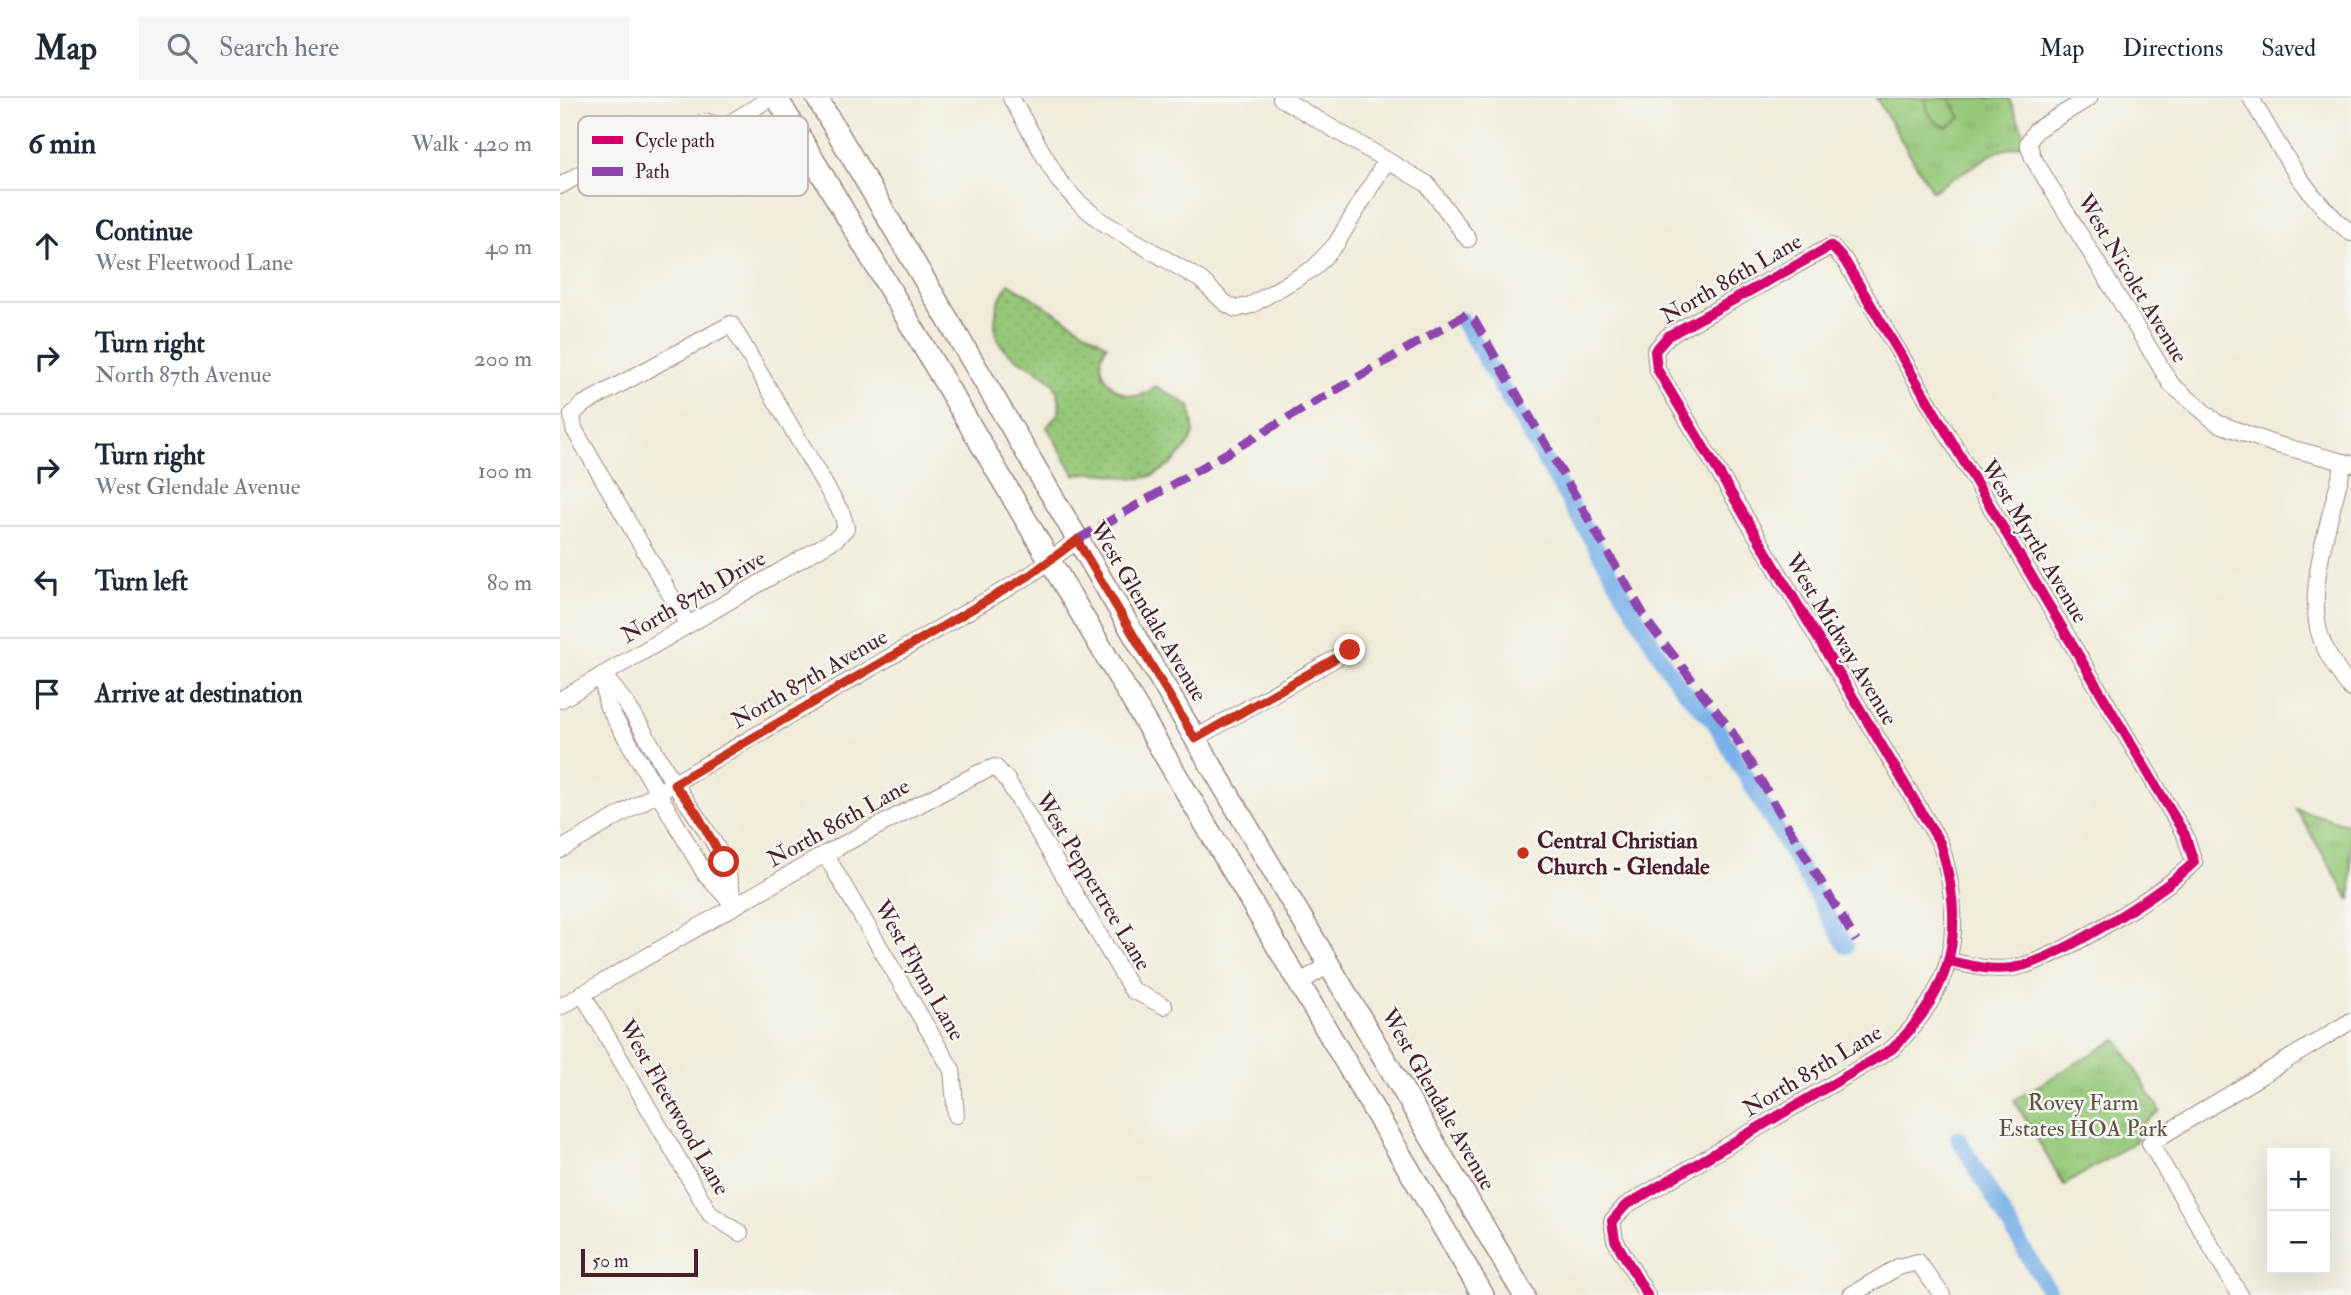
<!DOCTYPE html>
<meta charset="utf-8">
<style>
body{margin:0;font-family:"IM FELL Double Pica",serif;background:#f6f6f7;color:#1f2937}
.controls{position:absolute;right:21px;bottom:21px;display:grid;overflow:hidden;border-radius:0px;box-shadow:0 7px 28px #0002}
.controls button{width:63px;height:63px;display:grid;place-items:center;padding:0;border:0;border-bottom:2px solid #e0e1e3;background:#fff;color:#1f2937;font:35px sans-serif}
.scale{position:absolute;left:21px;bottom:18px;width:117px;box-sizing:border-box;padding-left:7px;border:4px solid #4a1f2b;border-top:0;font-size:19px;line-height:24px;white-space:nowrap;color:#4a1f2b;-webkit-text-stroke:5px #f6f6f2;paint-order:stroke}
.stop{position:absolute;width:21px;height:21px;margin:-16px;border:5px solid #c8321e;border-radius:50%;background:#fff}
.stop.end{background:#c8321e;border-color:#fff;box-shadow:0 2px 7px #0008}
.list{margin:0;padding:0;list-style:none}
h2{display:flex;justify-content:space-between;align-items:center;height:91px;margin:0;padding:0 28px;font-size:30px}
h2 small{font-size:23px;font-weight:400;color:#747a83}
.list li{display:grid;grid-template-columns:46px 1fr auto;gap:21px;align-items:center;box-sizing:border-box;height:112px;padding:0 28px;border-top:2px solid #e0e1e3}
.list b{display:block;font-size:26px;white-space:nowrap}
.list p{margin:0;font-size:23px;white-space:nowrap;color:#747a83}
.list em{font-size:23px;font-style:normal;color:#747a83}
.icon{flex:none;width:38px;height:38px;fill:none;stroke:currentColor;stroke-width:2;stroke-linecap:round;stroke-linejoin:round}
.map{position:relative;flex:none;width:1791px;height:1197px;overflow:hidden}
header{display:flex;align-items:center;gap:42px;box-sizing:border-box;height:98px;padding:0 35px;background:#fff;border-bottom:2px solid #e0e1e3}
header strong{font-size:33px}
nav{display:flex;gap:38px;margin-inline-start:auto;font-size:24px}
.search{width:490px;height:63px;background:#f6f6f7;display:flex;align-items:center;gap:18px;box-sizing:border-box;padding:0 24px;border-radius:0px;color:#747a83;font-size:26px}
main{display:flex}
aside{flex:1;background:#fff}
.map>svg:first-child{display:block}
</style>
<header>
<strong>Map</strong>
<div class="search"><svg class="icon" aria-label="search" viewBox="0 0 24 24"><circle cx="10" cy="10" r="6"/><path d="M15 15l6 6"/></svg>Search here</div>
<nav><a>Map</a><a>Directions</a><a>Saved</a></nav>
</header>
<main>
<aside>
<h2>6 min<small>Walk · 420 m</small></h2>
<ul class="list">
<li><svg class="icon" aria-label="ahead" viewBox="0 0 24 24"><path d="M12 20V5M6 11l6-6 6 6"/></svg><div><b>Continue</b><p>West Fleetwood Lane</p></div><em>40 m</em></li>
<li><svg class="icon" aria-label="right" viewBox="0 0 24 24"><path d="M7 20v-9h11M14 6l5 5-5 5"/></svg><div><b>Turn right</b><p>North 87th Avenue</p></div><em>200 m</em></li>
<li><svg class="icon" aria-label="right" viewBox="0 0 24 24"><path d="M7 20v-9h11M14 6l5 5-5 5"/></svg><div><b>Turn right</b><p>West Glendale Avenue</p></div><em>100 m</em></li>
<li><svg class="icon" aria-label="left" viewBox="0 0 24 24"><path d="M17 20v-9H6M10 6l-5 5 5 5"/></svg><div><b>Turn left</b></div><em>80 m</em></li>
<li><svg class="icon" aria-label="arrive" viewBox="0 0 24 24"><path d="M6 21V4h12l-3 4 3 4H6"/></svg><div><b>Arrive at destination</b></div></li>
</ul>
</aside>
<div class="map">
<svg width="1791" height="1197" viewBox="0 0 1791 1197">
<defs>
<pattern id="grass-dots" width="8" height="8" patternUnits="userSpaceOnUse" patternTransform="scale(1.75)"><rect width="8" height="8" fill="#95c878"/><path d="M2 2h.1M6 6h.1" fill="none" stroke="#82ab68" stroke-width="1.8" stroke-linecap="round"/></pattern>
<pattern id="park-tufts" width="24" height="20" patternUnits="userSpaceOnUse" patternTransform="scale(1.75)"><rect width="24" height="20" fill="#95c878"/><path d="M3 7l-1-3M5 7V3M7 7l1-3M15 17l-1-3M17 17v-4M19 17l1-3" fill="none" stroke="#82ab68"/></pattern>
</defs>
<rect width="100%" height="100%" fill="#f6f6f2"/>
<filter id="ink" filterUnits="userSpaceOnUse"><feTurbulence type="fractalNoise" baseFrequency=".0143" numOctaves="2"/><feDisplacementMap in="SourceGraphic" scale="14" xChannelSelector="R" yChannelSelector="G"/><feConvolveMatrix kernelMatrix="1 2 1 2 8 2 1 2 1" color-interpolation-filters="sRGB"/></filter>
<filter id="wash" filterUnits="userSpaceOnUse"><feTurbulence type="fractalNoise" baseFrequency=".00686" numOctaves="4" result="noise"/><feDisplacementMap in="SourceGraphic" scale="28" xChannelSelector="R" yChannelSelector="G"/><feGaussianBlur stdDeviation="1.57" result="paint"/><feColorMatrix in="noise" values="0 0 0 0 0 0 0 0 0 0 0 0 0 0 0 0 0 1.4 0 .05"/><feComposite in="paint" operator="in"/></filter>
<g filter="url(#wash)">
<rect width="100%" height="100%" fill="#f1ecda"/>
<path fill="url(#grass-dots)" stroke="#707452" stroke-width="2" d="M 449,185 L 547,247 C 525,277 570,316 595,288 L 630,308 L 634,335 C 626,356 600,382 575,380 C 555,379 537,371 515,377 L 487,329 L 499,314 C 504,276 470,272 449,255 C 427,238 434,204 449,185 Z"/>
<g fill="url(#park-tufts)" stroke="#707452" stroke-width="2">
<path d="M 1316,0 L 1449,0 L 1468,45 L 1436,54 L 1372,93 Z"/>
<path d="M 1736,711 L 1791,727 L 1791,802 L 1790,802 Z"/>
<path d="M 1557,941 L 1600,1013 L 1580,1028 L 1576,1043 L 1504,1087 L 1454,1002 Z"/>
</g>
<path fill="#95c878" stroke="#707452" stroke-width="2" d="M 1366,0 L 1389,0 L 1401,20 L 1387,29 C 1372,25 1366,15 1366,0 Z"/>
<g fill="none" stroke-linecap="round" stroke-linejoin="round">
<g stroke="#78b1e8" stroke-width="16">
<path d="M 902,222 L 1106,568 L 1119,587 L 1154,624 L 1286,848"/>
<path d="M 1398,1040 L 1491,1197"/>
</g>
</g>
</g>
<g filter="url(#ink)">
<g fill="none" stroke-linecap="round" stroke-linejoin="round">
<defs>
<g id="minor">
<path d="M 451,0 L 499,83 L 518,104 L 541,123 L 641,182 L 665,205 L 676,211 L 691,207 L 754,170 L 776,146 L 826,63"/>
<path d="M 721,0 L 867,86 L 908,141"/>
<path d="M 1529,0 L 1476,32 L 1468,45 L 1473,60 L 1611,286 L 1657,325 L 1714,346 L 1791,366"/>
<path d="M 1691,0 C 1720,50 1744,98 1791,135"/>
<path d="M 67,48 L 129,59 L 155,48 L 164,29 L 210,0"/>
<path d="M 0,88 L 95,31 L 127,29 L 147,24 L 164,29"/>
<path d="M 1784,364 C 1773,411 1748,482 1758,529 C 1762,550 1778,574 1791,591"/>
<path d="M 42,577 C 73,608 90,647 113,684 C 130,710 149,733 163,761 C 169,775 171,793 175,808"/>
<path d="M 42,577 L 47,607 L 82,667 L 145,776 L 173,806"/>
<path d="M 0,602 L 277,440 L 286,430 L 282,416 L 171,226 L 22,307 L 12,317 L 14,331 L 128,527"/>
<path d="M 634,641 L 790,552"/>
<path d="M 0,752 L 470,477 L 517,442"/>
<path d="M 265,756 L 392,972 L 396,1017"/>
<path d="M 739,885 L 769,867"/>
<path d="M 22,895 L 150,1116 L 180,1135"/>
<path d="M 0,909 L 265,756 L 417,676 L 435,669 L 447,682 L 572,892 L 604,908"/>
<path d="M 1087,1197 L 1055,1142 L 1052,1123 L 1065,1108 L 1332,951 C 1396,889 1406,828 1380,745 L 1097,271 L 1095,253 L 1108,238 L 1271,148 L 1285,163 L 1625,737 L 1634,764 C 1606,793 1504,856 1465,867 C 1439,875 1416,869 1390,863"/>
<path d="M 1291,1197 L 1338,1169 L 1358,1164 L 1382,1197"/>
<path d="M 1680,1197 L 1590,1045 L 1791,923"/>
</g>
<g id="major">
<path d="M 217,0 L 923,1197"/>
<path d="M 257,0 L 964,1197"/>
</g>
</defs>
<use href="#minor" stroke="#9e8682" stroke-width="18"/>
<use href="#major" stroke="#9e8682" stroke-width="24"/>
<use href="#minor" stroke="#fff" stroke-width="16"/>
<use href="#major" stroke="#fff" stroke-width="21"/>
<path stroke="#8e44ad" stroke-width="9" stroke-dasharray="18 9" stroke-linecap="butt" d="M 517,442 L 907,216 L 914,222 L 1089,526 L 1172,634 L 1296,843"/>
<defs>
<path id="cycleway" d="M 1087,1197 L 1055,1142 L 1052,1123 L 1065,1108 L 1332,951 C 1396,889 1406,828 1380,745 L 1097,271 L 1095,253 L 1108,238 L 1271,148 L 1285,163 L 1625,737 L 1634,764 C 1606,793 1504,856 1465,867 C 1439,875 1416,869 1390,863"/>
</defs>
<use href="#cycleway" stroke="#f6f6f2" stroke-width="15"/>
<use href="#cycleway" stroke="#d6006c" stroke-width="10"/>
</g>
</g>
<g fill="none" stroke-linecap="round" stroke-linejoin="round" filter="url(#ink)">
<path stroke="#c8321e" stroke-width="9" d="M 164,764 L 136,714 L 114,686 L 470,477 L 517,442 L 635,641 L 790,552"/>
</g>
<circle fill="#c8321e" stroke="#f6f6f2" stroke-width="2.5" cx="963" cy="755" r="7"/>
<g text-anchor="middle" stroke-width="5" stroke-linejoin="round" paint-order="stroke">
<g font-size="23" fill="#4a1f2b" stroke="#f6f6f2">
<text transform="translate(1171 180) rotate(-30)" y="8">North 86th Lane</text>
<text transform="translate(1573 180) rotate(59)" y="8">West Nicolet Avenue</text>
<text transform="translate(1475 443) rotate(59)" y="8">West Myrtle Avenue</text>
<text transform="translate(133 498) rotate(-30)" y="8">North 87th Drive</text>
<text transform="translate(589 513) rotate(59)" y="8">West Glendale Avenue</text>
<text transform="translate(1282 541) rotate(59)" y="8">West Midway Avenue</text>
<text transform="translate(249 580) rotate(-30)" y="8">North 87th Avenue</text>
<text transform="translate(278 724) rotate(-29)" y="8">North 86th Lane</text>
<text transform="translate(534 783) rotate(59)" y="8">West Peppertree Lane</text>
<text transform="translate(360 872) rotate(60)" y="8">West Flynn Lane</text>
<text transform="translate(1252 972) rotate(-31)" y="8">North 85th Lane</text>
<text transform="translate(879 1001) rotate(60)" y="8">West Glendale Avenue</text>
<text transform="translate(115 1009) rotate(60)" y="8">West Fleetwood Lane</text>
</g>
<g font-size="23" font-weight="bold" fill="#4a1f2b" stroke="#f6f6f2" text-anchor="start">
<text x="977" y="750">Central Christian<tspan x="977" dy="26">Church - Glendale</tspan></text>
</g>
<g font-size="23" fill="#605242" stroke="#f6f6f2">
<text x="1523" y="1012">Rovey Farm<tspan x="1523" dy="26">Estates HOA Park</tspan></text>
</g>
</g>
<rect x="18" y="18" width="230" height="80" rx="10" fill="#f6f6f2" stroke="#c2b6b6" stroke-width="2"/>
<rect x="32" y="38" width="31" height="8" fill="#d6006c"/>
<rect x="32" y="69" width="31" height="9" fill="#8e44ad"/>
<g font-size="19" fill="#4a1f2b">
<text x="75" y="49">Cycle path</text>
<text x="75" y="80">Path</text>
</g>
</svg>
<div class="controls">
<button>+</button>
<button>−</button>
</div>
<div class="scale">50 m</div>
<div class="stop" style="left:164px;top:764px"></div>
<div class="stop end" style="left:790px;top:552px"></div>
</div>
</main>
